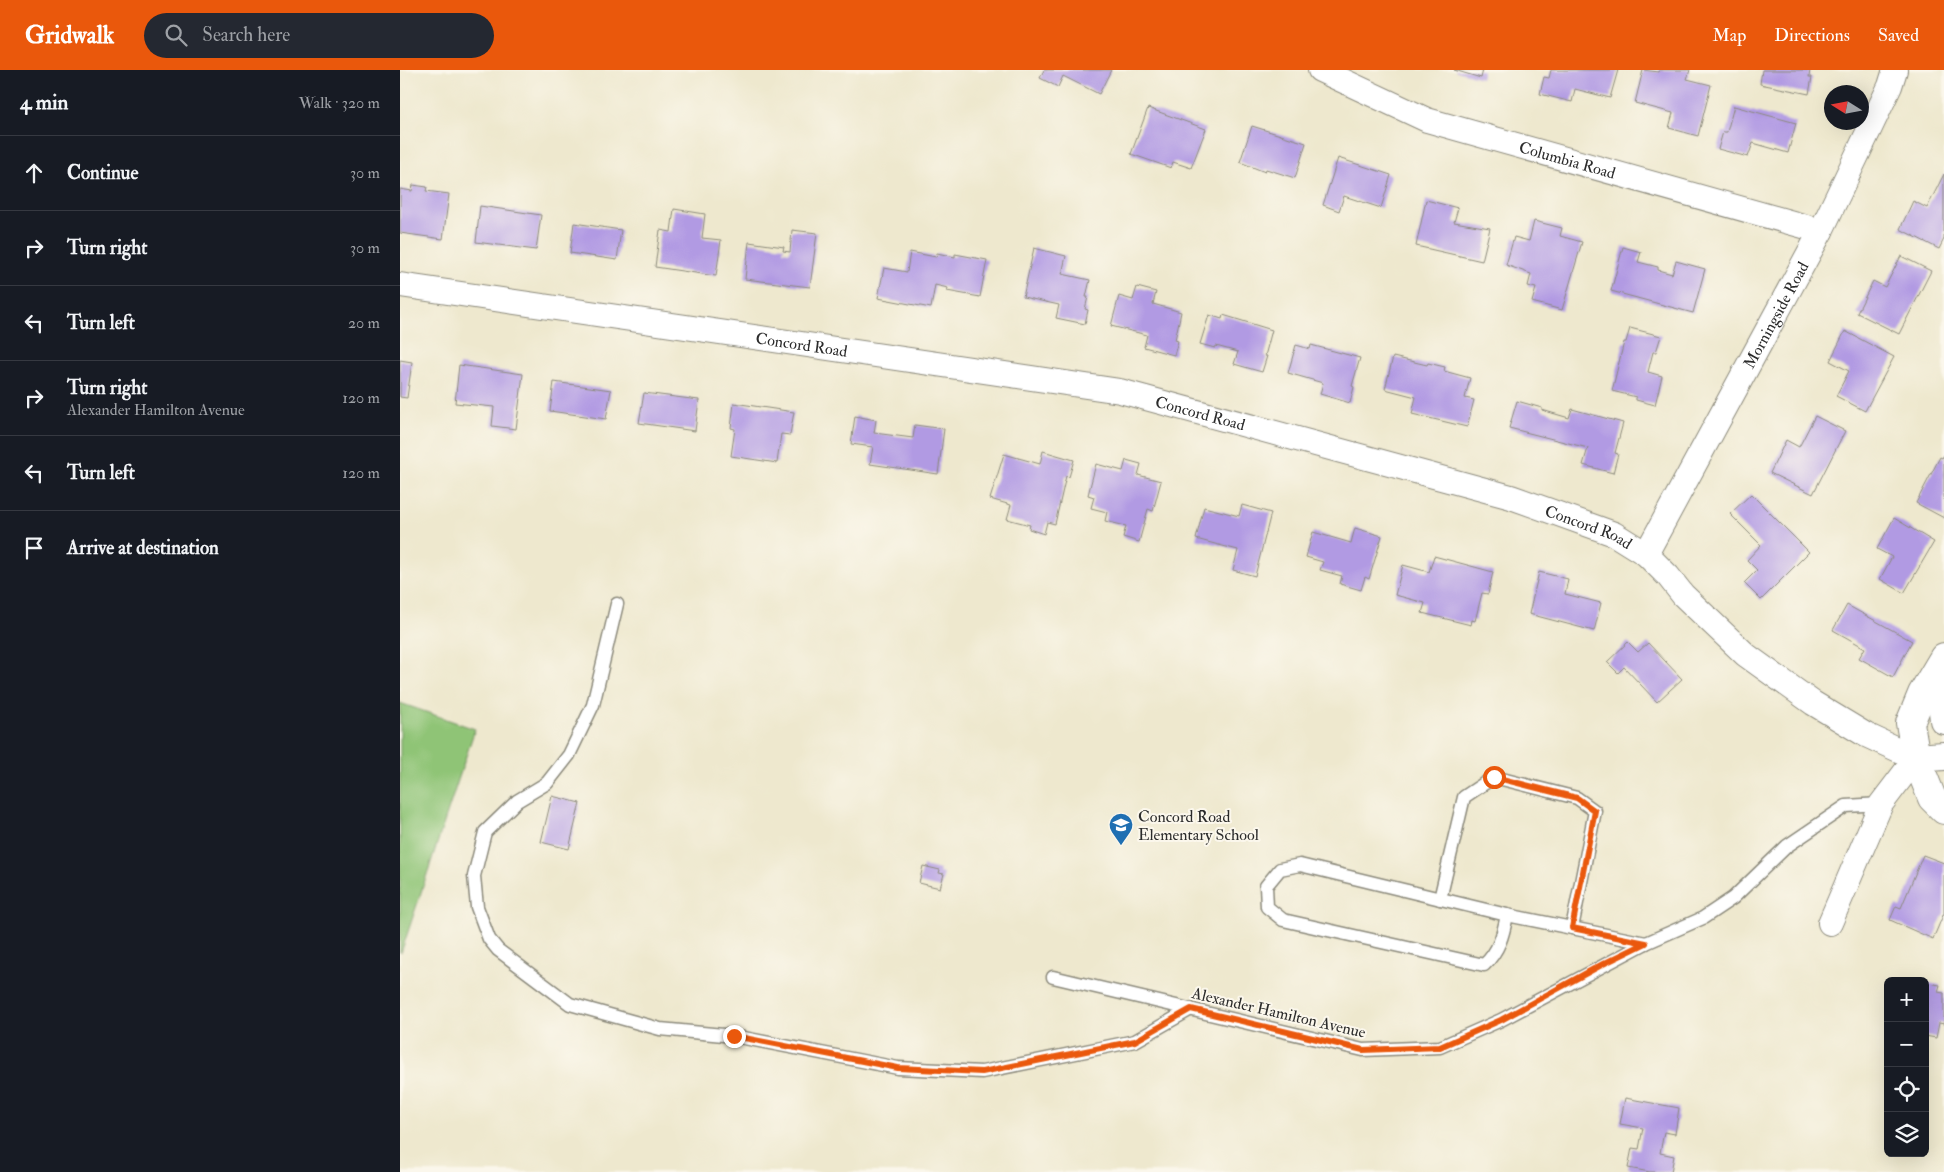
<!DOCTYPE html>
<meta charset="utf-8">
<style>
body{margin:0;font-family:"IM FELL Double Pica",serif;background:#242831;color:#f1f3f6}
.controls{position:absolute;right:15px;bottom:15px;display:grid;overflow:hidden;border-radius:8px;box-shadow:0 5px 20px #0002}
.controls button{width:45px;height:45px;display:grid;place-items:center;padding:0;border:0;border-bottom:1px solid #363941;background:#171b24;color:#f1f3f6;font:25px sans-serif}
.compass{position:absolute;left:1424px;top:15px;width:45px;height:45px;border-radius:50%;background:#171b24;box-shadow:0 5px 20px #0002;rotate:281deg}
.stop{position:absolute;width:15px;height:15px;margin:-11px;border:4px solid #ea580c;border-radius:50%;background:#fff}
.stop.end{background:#ea580c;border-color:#fff;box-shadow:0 1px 5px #0008}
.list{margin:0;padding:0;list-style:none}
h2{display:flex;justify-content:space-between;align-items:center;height:65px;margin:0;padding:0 20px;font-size:21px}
h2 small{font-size:16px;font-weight:400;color:#9ea1a6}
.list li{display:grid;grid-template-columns:32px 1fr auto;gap:15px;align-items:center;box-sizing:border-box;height:75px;padding:0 20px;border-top:1px solid #363941}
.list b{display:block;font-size:19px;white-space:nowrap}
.list p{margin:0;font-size:16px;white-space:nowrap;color:#9ea1a6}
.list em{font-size:16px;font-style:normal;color:#9ea1a6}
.icon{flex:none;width:28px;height:28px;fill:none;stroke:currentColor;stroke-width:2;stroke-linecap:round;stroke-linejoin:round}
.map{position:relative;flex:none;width:1544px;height:1102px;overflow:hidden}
header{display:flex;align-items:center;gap:30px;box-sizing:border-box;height:70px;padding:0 25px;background:#ea580c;color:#fff}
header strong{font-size:24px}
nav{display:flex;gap:28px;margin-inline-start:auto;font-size:18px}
.search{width:350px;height:45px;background:#242831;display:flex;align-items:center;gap:12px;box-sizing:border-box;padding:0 18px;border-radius:28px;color:#9ea1a6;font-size:19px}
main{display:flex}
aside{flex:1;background:#171b24}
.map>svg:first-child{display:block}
</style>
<header>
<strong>Gridwalk</strong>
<div class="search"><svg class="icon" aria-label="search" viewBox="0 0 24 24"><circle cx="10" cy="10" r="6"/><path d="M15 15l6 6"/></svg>Search here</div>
<nav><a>Map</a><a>Directions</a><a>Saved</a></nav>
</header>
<main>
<aside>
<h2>4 min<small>Walk · 320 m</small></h2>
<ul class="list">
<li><svg class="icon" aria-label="ahead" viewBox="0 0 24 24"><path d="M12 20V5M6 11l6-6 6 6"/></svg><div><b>Continue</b></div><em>30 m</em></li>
<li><svg class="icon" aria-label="right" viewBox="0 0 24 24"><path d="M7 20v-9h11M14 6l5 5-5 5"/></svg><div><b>Turn right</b></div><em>30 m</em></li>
<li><svg class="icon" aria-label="left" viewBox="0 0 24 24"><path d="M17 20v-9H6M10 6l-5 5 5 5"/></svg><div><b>Turn left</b></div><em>20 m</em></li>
<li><svg class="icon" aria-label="right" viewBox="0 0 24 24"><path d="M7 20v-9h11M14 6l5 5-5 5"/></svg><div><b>Turn right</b><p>Alexander Hamilton Avenue</p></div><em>120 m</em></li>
<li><svg class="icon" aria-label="left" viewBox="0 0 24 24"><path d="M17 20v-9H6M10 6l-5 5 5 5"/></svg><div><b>Turn left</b></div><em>120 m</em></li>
<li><svg class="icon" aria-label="arrive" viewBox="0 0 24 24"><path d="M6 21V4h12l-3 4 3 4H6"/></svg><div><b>Arrive at destination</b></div></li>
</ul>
</aside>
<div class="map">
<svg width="1544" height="1102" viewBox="0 0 1544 1102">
<rect width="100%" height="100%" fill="#fbf7ec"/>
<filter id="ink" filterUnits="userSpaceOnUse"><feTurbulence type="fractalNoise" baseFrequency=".02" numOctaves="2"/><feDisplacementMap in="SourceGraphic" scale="10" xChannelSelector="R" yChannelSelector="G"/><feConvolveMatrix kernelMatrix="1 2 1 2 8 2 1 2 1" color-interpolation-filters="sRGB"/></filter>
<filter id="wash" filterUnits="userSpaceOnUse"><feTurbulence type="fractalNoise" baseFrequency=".0096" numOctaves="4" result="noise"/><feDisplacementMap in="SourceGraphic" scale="20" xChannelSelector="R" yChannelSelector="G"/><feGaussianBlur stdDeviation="1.12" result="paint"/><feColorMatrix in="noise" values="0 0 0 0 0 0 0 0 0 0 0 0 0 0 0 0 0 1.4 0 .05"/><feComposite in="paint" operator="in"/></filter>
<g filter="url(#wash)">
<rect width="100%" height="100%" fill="#eee8ce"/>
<path fill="#8fc476" stroke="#5d7850" d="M 0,633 L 75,659 L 1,883 L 0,882 Z"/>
<g id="blocks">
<g fill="#b19ae3">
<path d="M 644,0 L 711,0 L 699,24 L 663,6 L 658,17 L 640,8 Z"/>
<path d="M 1054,0 L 1083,0 L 1081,8 Z"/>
<path d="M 1151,0 L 1218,0 L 1210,28 L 1175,19 L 1172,32 L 1140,24 L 1144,7 L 1149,8 Z"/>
<path d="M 1243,0 L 1259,2 L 1259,0 L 1290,0 L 1287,9 L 1311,15 L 1298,66 L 1269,58 L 1273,43 L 1235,33 Z"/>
<path d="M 1362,0 L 1410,0 L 1409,7 L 1412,7 L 1409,24 L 1360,14 Z"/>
<path d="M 1334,36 L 1396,53 L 1388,83 L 1353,73 L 1348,87 L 1318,79 L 1323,62 L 1327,62 Z"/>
<path d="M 748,38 L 806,59 L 791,98 L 773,92 L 771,98 L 731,84 Z"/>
<path d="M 852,56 L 906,73 L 895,108 L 866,99 L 865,102 L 840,92 Z"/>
<path d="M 938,88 L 991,105 L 981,138 L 944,126 L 939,141 L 923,135 Z"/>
<path d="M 1544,104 L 1544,169 L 1539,179 L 1500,159 L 1513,131 L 1527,138 Z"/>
<path d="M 13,115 L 27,117 L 26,121 L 49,124 L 43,169 L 0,163 L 0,119 L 12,121 Z"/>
<path d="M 1026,130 L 1058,138 L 1054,152 L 1090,158 L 1082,191 L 1016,176 Z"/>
<path d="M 80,136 L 141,145 L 136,180 L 76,172 Z"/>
<path d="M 274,139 L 305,144 L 302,168 L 321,170 L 316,206 L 255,197 L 260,160 L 271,162 Z"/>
<path d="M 1134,151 L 1162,158 L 1160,166 L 1182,172 L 1162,240 L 1132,232 L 1136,218 L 1128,216 L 1131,204 L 1106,195 L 1114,167 L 1129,171 Z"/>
<path d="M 174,153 L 221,160 L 217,190 L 170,183 Z"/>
<path d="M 392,160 L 417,163 L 410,217 L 345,209 L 349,172 L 384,177 L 383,181 L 390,182 Z"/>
<path d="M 1223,177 L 1241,182 L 1238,192 L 1258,197 L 1258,200 L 1272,204 L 1276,191 L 1305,199 L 1293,243 L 1211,221 Z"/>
<path d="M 634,178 L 666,186 L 662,204 L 690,210 L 686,227 L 688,227 L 685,239 L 688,240 L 685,254 L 656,248 L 659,235 L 623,227 Z"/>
<path d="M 510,182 L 536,187 L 537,183 L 555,187 L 555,184 L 587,190 L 580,227 L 547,221 L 548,218 L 535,215 L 531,238 L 478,228 L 484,198 L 507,202 Z"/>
<path d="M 1501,186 L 1531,201 L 1499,264 L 1457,243 L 1473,211 L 1485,217 Z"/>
<path d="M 737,217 L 756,222 L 753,234 L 781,242 L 775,270 L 778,271 L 774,285 L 744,277 L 747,265 L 711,256 L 719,226 L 733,230 Z"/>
<path d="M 809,245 L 822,249 L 823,245 L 872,260 L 865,286 L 867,286 L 862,302 L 834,294 L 838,282 L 816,276 L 815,278 L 800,274 Z"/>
<path d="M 1230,258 L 1261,266 L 1256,282 L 1253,282 L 1248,302 L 1262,306 L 1255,335 L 1236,330 L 1236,327 L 1212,321 L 1224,272 L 1226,272 Z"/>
<path d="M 1445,261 L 1494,287 L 1465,341 L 1436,326 L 1449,301 L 1430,291 Z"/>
<path d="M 896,275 L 910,279 L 911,275 L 960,288 L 952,316 L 954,317 L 950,333 L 920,324 L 923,313 L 888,303 Z"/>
<path d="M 993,287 L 1027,295 L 1028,293 L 1045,297 L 1044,301 L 1070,308 L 1065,328 L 1074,330 L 1067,357 L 1012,344 L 1016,327 L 985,319 Z"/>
<path d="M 0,290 L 12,292 L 7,328 L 0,327 Z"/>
<path d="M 59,295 L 123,304 L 116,359 L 92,356 L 94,337 L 55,333 Z"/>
<path d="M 154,312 L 211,320 L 206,349 L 150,341 Z"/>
<path d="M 244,323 L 299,330 L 295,361 L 239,353 Z"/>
<path d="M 1117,331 L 1142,338 L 1142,340 L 1169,348 L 1172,339 L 1223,353 L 1215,383 L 1218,384 L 1213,403 L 1183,395 L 1188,378 L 1109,358 Z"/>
<path d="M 334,333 L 394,342 L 390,365 L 381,364 L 377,393 L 331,386 L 335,359 L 331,358 Z"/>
<path d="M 455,346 L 476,350 L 474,363 L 513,368 L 515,355 L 544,359 L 538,404 L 470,394 L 473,377 L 451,374 Z"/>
<path d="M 1415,346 L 1445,361 L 1413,424 L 1370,403 L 1386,370 L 1399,377 Z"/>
<path d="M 643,381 L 674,390 L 669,407 L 666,406 L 655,454 L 647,452 L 644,464 L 629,459 L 630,455 L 607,449 L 611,435 L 590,429 L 604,384 L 640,394 Z"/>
<path d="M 1544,385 L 1544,448 L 1516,433 L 1540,387 L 1542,388 Z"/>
<path d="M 726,390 L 741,394 L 738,405 L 761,411 L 753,441 L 748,439 L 739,472 L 723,467 L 726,456 L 705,451 L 707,442 L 691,438 L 694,427 L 688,425 L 696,394 L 723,401 Z"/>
<path d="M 1351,424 L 1409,482 L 1361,530 L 1344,513 L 1357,500 L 1347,490 L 1361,475 L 1330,444 Z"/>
<path d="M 842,435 L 871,443 L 855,506 L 833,500 L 838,480 L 796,469 L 804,437 L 839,446 Z"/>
<path d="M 1494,448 L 1534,472 L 1504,523 L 1480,509 L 1492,487 L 1477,479 Z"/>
<path d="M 955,458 L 982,466 L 969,509 L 965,507 L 961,520 L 940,514 L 942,506 L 920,500 L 923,492 L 906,487 L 913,462 L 951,473 Z"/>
<path d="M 1034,486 L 1093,502 L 1088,524 L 1082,523 L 1075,551 L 1072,550 L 1071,555 L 1022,543 L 1025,533 L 995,525 L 1003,495 L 1029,502 Z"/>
<path d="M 1139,502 L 1168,509 L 1165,524 L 1201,533 L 1194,561 L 1129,544 Z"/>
<path d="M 1447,535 L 1512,571 L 1493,607 L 1459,588 L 1465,578 L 1433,560 Z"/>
<path d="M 1228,572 L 1238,582 L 1248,573 L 1282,609 L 1257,632 L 1224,597 L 1218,603 L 1207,592 Z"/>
<path d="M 152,726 L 180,733 L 169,779 L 141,772 Z"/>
<path d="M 1523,785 L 1544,793 L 1544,843 L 1533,869 L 1490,850 L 1496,836 L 1501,838 Z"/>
<path d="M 523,796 L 540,800 L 539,803 L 544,804 L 540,818 L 519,813 Z"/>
<path d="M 1528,913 L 1540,915 L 1538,922 L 1544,923 L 1544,954 L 1539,953 L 1536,968 L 1525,966 L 1525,920 L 1527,921 Z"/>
<path d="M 1225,1028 L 1279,1038 L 1275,1064 L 1264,1062 L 1260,1083 L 1274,1086 L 1271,1102 L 1250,1102 L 1228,1098 L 1232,1078 L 1239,1079 L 1243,1058 L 1220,1054 Z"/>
</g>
</g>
</g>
<g filter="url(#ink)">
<use href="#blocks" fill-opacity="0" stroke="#8c8a7c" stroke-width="1"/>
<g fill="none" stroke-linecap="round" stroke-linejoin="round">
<defs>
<g id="service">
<path d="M 217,534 L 193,635 L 169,685 L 147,713 L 117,731 L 85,762 L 74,806 L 77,837 L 89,869 L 98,880 L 170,934 L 260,959 L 334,966 L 498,998 L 582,1002 L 735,971 L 791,939"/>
<path d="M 1040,829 L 1064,727 L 1094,707 L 1177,728 L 1195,741 L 1172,858"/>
<path d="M 1107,845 C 1103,865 1099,881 1084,895 L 883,850 L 867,837 L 866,816 L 880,799 L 900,795 L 1107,845 L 1246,873"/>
<path d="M 653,907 L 963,980 L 1040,977 L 1101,950 L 1246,873 L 1303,848 L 1333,828 L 1387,776 L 1446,736 L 1481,734"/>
</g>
<g id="minor">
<path id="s1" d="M 920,0 L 1027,50 L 1421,161"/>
<path id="s2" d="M 0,215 L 720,321 L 1111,427 L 1214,464 L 1246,484 L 1268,506 L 1283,525 L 1346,585 L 1413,633 L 1466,665 L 1516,688 L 1481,734 L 1430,853"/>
<path id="s3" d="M 1246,484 L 1421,161 L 1490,16 L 1495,0"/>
</g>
<g id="tertiary">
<path d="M 1544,587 L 1522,624 L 1510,653 L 1516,688 L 1532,728 L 1544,740"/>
<path d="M 1544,588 L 1542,632 L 1544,650"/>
<path d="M 1516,688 L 1544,686"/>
</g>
</defs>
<use href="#service" stroke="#8c8a7c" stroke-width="15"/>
<use href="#minor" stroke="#8c8a7c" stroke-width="26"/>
<use href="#tertiary" stroke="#8c8a7c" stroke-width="30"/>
<use href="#service" stroke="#fff" stroke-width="12"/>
<use href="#minor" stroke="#fff" stroke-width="24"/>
<use href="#tertiary" stroke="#fff" stroke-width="28"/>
</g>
</g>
<g fill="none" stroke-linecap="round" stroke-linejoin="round" filter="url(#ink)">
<path stroke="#ea580c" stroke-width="6" d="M 334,966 L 498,998 L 582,1002 L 735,971 L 791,939 L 963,980 L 1040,977 L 1101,950 L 1203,894 L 1246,873 L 1172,858 L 1195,741 L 1177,728 L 1094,707"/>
</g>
<defs>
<symbol id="school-pin" viewBox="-11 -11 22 30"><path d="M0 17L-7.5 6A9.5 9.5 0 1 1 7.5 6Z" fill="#1f6fb2" stroke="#fbf7ec"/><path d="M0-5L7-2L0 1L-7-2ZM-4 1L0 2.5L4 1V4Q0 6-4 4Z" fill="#fff"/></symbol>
</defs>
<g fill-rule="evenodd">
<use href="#school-pin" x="707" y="741" width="28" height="38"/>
</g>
<g text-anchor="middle" stroke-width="4" stroke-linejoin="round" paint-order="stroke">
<g font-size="16" fill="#2b2b2b" stroke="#fbf7ec">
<text dy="6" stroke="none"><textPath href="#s1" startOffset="264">Columbia Road</textPath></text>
<text dy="6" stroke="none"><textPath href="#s3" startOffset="272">Morningside Road</textPath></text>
<text dy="6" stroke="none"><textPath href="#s2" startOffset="406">Concord Road</textPath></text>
<text dy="6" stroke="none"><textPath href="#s2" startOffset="811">Concord Road</textPath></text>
<text dy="6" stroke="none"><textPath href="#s2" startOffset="1216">Concord Road</textPath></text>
<text transform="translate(879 942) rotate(13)" y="6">Alexander Hamilton Avenue</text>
</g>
<g font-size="16" fill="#2b2b2b" stroke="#fbf7ec" text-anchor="start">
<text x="738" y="752">Concord Road<tspan x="738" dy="18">Elementary School</tspan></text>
</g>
</g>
</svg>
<div class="controls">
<button>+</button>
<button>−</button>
<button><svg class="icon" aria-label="locate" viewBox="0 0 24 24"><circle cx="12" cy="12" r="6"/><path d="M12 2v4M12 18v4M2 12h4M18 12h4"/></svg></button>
<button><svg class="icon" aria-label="layers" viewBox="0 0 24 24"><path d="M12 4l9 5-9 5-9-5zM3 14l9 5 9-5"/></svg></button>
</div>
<svg class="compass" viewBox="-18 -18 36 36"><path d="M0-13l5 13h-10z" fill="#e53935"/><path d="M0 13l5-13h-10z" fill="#9ea1a6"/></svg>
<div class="stop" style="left:1094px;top:707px"></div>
<div class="stop end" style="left:334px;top:966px"></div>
</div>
</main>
